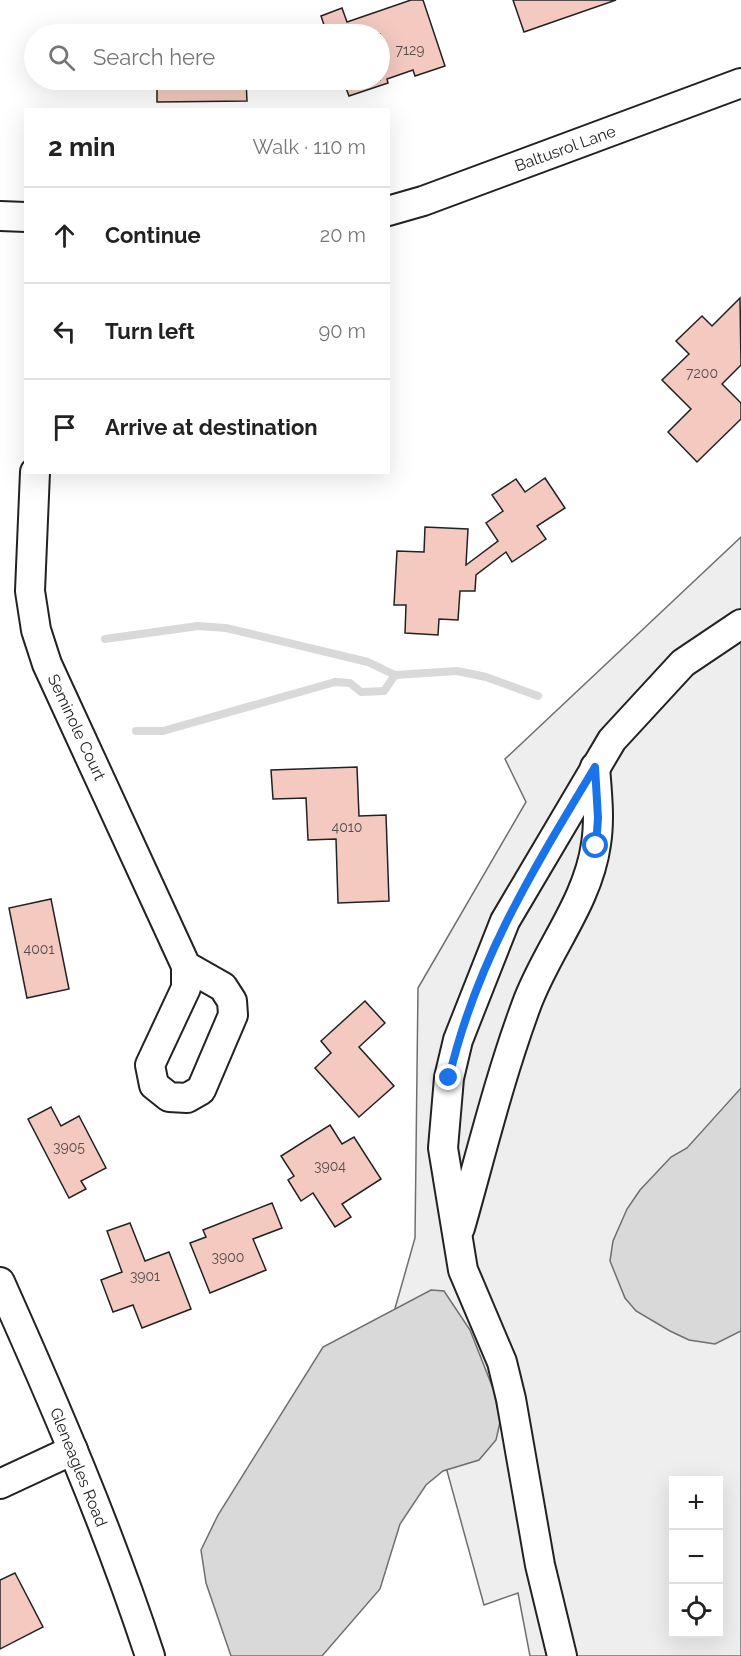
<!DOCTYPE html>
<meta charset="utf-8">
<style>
body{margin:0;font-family:Raleway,sans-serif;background:#f2f2f2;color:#222}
.controls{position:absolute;right:18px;bottom:18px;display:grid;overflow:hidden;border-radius:0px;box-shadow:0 6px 24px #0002}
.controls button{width:54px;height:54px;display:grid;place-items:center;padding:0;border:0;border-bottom:2px solid #e0e0e0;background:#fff;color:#222;font:30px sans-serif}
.stop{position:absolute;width:18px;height:18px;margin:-14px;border:4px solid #1a73e8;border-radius:50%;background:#fff}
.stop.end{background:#1a73e8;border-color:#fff;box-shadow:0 2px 6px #0008}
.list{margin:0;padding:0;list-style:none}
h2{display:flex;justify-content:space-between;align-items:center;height:78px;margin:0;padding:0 24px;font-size:26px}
h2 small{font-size:20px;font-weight:400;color:#767676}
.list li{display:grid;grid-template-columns:39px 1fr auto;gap:18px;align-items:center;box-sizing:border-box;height:96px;padding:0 24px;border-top:2px solid #e0e0e0}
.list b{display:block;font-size:22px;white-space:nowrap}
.list em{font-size:20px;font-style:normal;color:#767676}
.icon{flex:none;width:33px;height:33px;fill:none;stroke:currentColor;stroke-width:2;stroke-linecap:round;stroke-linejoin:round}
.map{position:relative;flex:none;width:741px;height:1656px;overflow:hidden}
.search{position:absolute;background:#fff;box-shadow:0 6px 24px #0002;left:24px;top:24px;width:366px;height:66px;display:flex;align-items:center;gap:15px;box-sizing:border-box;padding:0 21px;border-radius:33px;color:#767676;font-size:22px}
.panel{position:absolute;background:#fff;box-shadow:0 6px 24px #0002;left:24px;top:108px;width:366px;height:366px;border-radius:0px}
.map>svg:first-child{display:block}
</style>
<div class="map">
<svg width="741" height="1656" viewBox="0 0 741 1656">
<rect width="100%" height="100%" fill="#fff"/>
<path fill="#eee" stroke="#6f6f6f" stroke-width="1.5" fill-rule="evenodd" d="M 741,537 L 741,1656 L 530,1656 L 518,1593 L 484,1605 L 441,1449 L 371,1393 L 415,1238 L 418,988 L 526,802 L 505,759 ZM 674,1480 L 718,1480 L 718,1634 L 674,1634 Z"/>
<g fill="#d9d9d9" stroke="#6f6f6f" stroke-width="1.5">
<path d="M 741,1088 L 741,1331 L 715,1344 L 689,1340 L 670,1331 L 636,1311 L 625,1298 L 610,1261 L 613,1241 L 627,1209 L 640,1190 L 671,1157 L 687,1148 Z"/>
<path d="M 431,1290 L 444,1291 L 470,1330 L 494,1391 L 500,1422 L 496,1440 L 479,1460 L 443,1471 L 426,1485 L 400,1524 L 380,1589 L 322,1656 L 231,1656 L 206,1583 L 201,1550 L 218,1515 L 323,1347 Z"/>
</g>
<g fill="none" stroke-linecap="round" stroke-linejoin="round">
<g stroke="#d9d9d9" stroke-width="8">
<path d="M 105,639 L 198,626 L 226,628 L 368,662 L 395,675 L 457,671 L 486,677 L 538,696"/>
<path d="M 136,731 L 163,731 L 335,682 L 350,683 L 361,692 L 384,691 L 395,675"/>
</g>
</g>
<g fill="#f3c9c0" stroke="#222" stroke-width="1.5">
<path d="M 411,0 L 423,0 L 445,66 L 415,76 L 413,70 L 387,79 L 388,83 L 349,96 L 343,80 L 380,80 L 380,34 L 327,34 L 321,16 L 342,8 L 347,22 Z"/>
<path d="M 513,0 L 616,0 L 524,32 Z"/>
<path d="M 157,80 L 246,80 L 247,101 L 157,102 Z"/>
<path d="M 740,298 L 741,365 L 722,384 L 741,403 L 741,419 L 697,462 L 668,432 L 691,409 L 662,380 L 689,354 L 676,341 L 702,316 L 712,326 Z"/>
<path d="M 545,478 L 565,508 L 537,526 L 546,539 L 512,562 L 506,552 L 476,575 L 475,591 L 460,591 L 458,620 L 439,619 L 438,635 L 405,633 L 406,605 L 394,605 L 397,551 L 424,552 L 425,527 L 468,529 L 466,565 L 498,541 L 486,523 L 503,511 L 492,495 L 516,479 L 525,492 Z"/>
<path d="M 357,767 L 359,816 L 386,815 L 389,901 L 338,903 L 336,839 L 308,840 L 306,798 L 273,799 L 271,770 Z"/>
<path d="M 51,899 L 69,989 L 27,998 L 9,908 Z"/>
<path d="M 365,1001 L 385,1023 L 359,1047 L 394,1086 L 359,1117 L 315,1068 L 331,1053 L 321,1041 Z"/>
<path d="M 51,1107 L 61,1126 L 79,1116 L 106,1168 L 81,1181 L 86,1189 L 69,1198 L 28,1119 Z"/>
<path d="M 330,1125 L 342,1144 L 354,1137 L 381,1179 L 342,1204 L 351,1217 L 335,1227 L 313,1193 L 301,1201 L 288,1180 L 294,1176 L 281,1156 Z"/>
<path d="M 272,1203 L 282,1228 L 253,1239 L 266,1270 L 210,1293 L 190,1243 L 206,1237 L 203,1230 Z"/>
<path d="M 130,1223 L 145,1261 L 169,1252 L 191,1309 L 142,1328 L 133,1305 L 113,1312 L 101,1280 L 122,1272 L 107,1231 Z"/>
<path d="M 15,1573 L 43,1627 L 0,1649 L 0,1580 Z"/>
</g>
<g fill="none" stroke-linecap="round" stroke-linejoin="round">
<defs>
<g id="minor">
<path d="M 388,211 L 423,201 L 741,83"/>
<path d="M 0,216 L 26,217"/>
<path d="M 35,472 L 30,591 L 36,630 L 47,664 L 186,966 L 186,988 L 150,1065 L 154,1085 L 169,1097 L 187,1098 L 201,1090 L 233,1015 L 232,1001 L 223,987 L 186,966"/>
<path d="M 460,1228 C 481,1154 499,1079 526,1006 C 545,952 588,903 596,844 C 600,819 597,793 595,767"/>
<path d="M 0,1282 C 55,1405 108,1528 150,1656"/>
<path d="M 0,1484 L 73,1450"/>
<path d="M 562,1656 L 540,1565 L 511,1399 L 502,1362 L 463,1270 L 443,1148 L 449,1078 L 458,1040 L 505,921 L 612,740 L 683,663 L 741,624"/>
</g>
</defs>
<use href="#minor" stroke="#222" stroke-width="32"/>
<use href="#minor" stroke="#fff" stroke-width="28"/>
</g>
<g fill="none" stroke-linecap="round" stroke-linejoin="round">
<path stroke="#1a73e8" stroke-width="8" d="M 449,1078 C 476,961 534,868 595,767 L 598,818 L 596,846"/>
</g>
<g text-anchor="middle" stroke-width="4.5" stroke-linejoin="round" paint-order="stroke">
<g font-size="14" fill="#564c4a">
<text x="410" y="55">7129</text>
<text x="702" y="378">7200</text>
<text x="347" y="832">4010</text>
<text x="39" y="954">4001</text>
<text x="69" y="1152">3905</text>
<text x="330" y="1171">3904</text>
<text x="228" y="1262">3900</text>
<text x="145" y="1281">3901</text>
</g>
<g font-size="16" fill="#222" stroke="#fff">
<text transform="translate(565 148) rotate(-20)" y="6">Baltusrol Lane</text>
<text transform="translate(77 727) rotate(65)" y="6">Seminole Court</text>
<text transform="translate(79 1467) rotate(68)" y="6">Gleneagles Road</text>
</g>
</g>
</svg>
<div class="controls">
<button>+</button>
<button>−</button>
<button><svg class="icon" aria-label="locate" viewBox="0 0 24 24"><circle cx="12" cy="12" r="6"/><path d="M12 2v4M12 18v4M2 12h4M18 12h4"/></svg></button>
</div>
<div class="stop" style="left:596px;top:846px"></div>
<div class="stop end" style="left:449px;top:1078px"></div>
<div class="search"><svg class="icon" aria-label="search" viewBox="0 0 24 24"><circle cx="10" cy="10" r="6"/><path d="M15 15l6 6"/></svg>Search here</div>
<section class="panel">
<h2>2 min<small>Walk · 110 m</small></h2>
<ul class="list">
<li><svg class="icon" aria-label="ahead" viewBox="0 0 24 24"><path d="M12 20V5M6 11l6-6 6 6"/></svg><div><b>Continue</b></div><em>20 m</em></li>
<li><svg class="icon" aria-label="left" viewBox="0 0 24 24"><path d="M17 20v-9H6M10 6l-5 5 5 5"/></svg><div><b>Turn left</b></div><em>90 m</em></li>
<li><svg class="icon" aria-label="arrive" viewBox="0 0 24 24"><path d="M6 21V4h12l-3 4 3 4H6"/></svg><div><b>Arrive at destination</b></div></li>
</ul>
</section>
</div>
